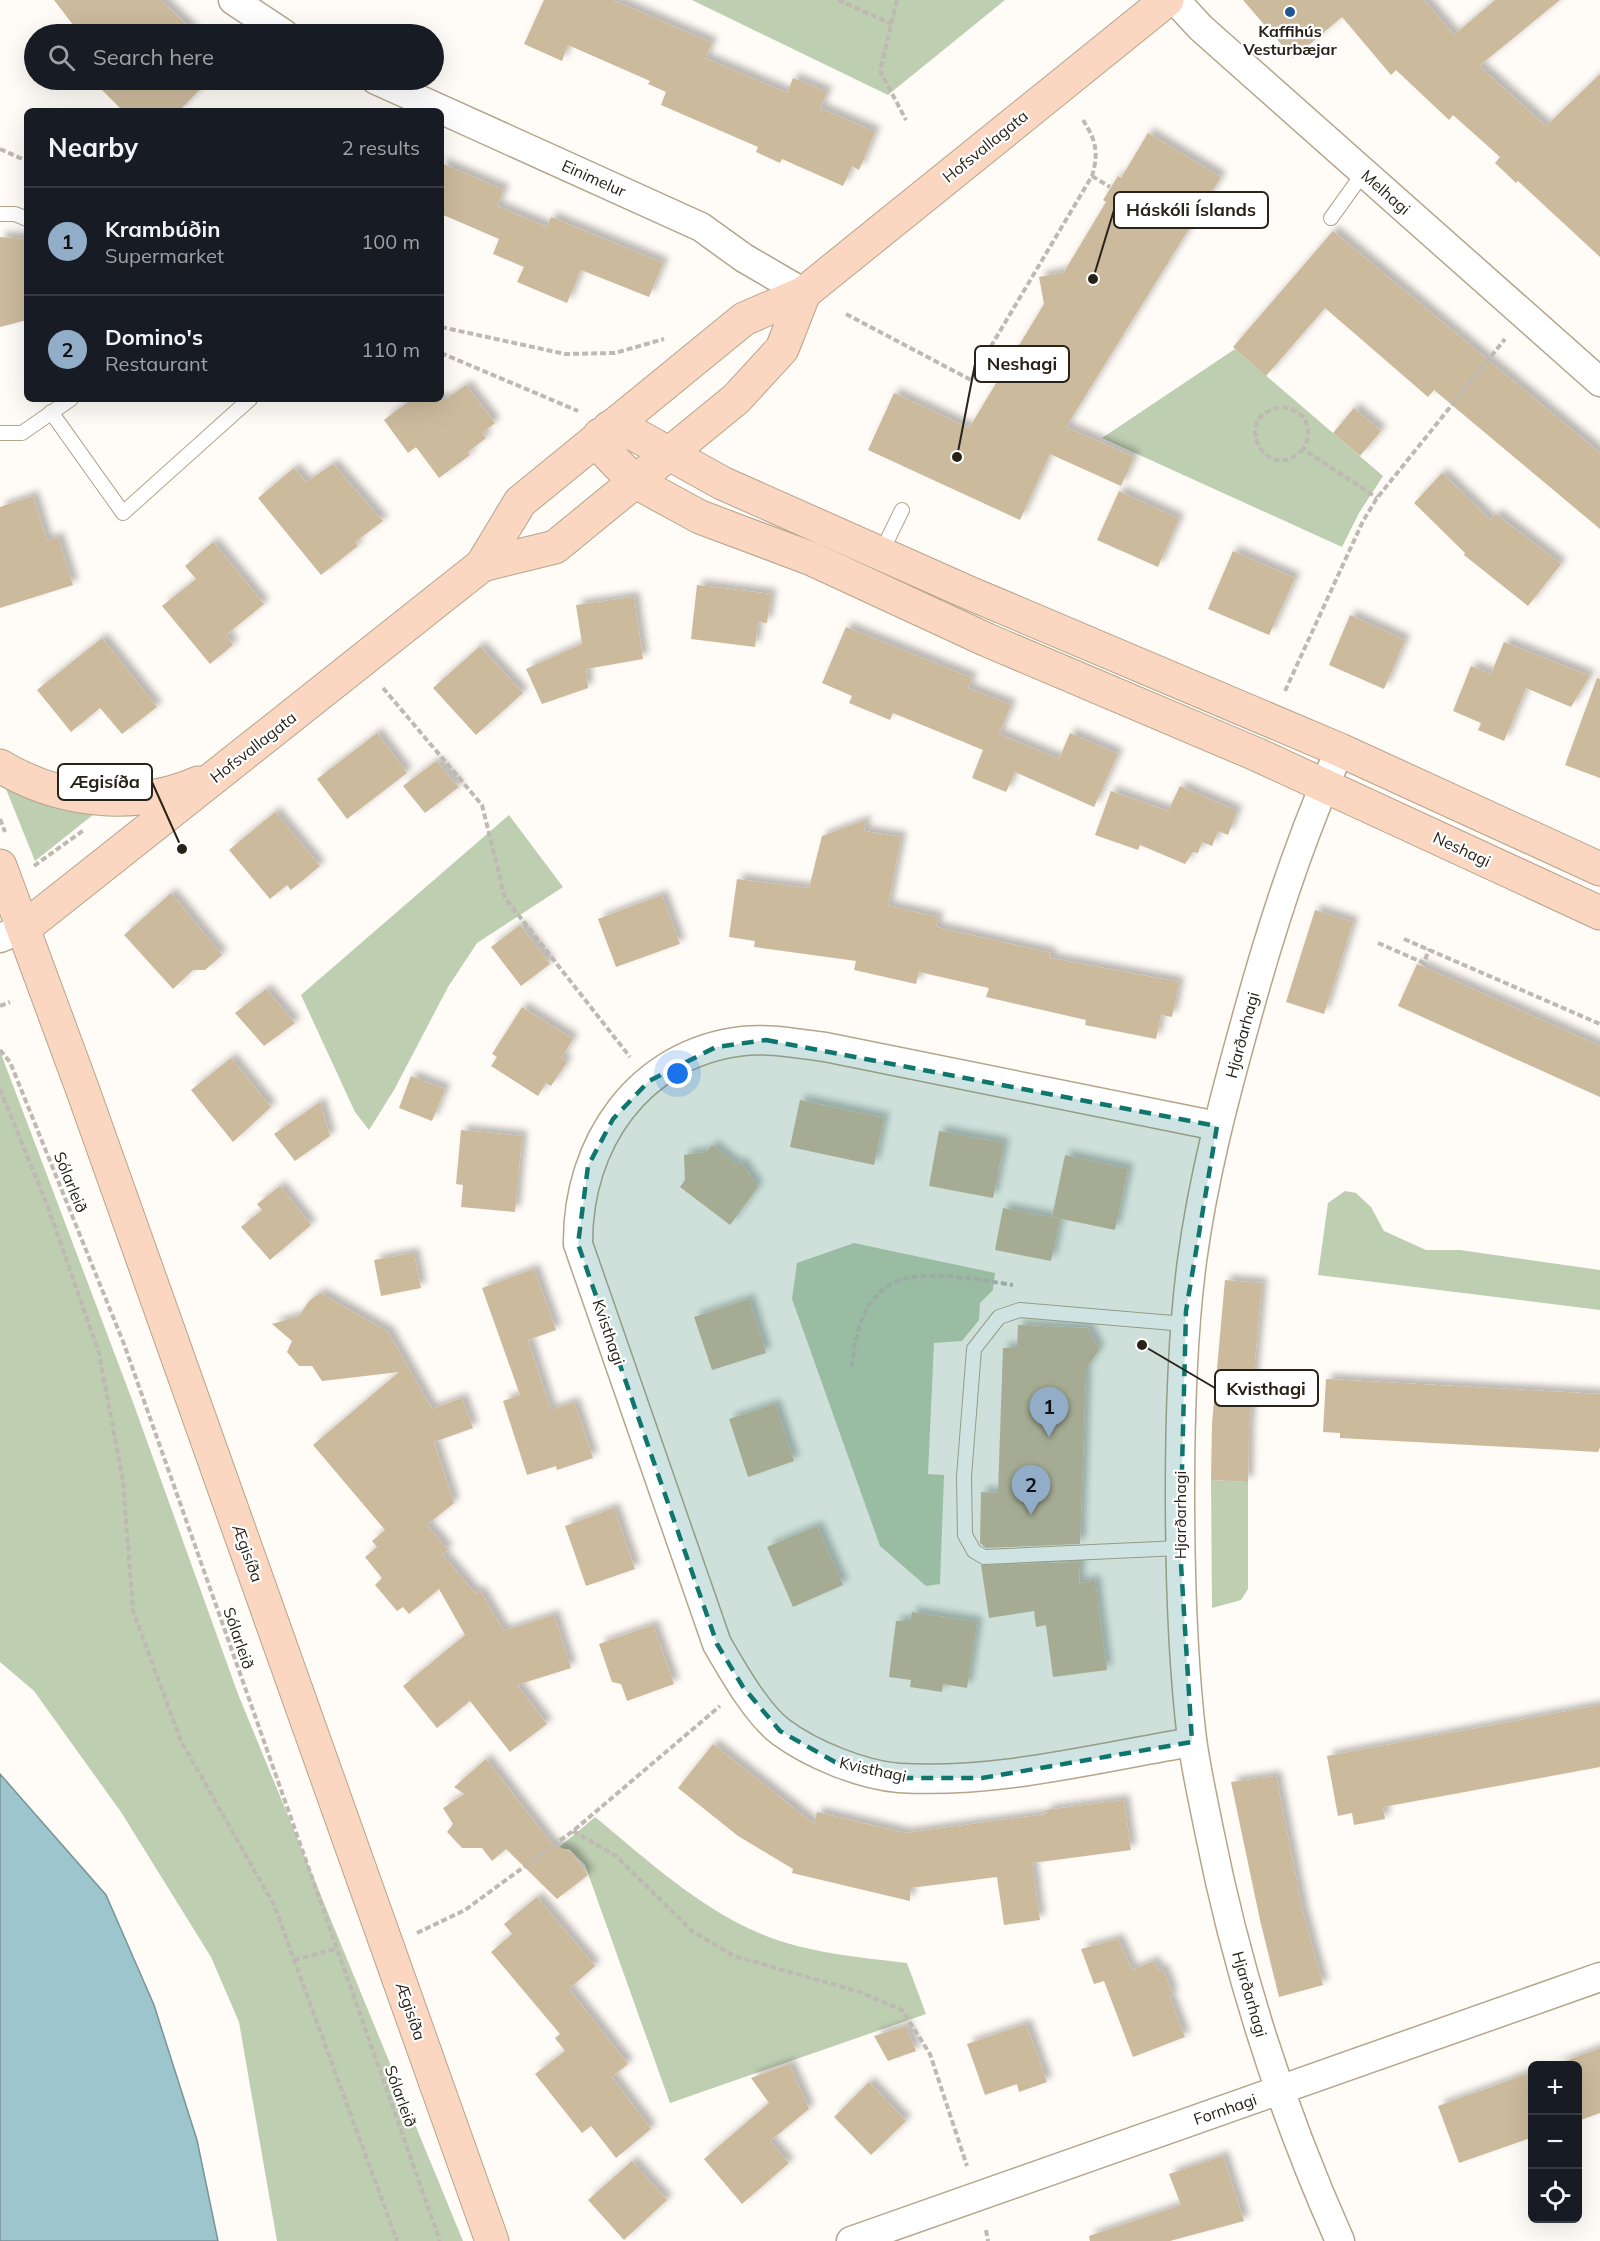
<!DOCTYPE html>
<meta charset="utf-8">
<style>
body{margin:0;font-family:Mulish,sans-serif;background:#242831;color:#f1f3f6}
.controls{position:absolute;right:18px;bottom:18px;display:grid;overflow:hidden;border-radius:9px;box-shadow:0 6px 24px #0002}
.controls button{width:54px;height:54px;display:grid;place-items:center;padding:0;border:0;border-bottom:2px solid #363941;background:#171b24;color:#f1f3f6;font:30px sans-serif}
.you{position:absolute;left:678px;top:1074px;width:21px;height:21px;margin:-15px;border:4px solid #fff;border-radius:50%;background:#1a73e8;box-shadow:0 0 0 9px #1a73e833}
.badge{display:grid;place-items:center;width:39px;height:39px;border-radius:50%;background:#92adc8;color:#111;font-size:20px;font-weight:700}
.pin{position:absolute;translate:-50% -50px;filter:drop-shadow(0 2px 3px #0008)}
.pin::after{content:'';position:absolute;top:32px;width:21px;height:18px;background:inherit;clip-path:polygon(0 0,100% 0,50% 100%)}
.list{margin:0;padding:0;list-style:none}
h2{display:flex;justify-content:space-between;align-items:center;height:78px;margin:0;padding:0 24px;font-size:26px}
h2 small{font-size:20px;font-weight:400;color:#9ea1a6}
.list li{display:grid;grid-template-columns:39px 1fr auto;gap:18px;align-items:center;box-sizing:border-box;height:108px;padding:0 24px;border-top:2px solid #363941}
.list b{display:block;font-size:22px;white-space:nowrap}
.list p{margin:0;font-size:20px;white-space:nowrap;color:#9ea1a6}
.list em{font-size:20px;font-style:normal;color:#9ea1a6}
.icon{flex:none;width:33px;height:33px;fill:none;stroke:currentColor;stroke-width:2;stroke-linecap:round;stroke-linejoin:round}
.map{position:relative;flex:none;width:1600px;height:2241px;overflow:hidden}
.search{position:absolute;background:#171b24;box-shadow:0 6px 24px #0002;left:24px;top:24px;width:420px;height:66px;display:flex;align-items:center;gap:15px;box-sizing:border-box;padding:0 21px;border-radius:33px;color:#9ea1a6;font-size:22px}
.panel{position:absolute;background:#171b24;box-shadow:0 6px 24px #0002;left:24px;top:108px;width:420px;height:294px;border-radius:9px}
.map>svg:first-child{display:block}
</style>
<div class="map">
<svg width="1600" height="2241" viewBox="0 0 1600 2241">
<defs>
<filter id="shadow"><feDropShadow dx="5.5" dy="-5.5" stdDeviation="3" flood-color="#0004"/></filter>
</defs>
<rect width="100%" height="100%" fill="#fffbf6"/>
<g fill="#bdceb1">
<path d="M 692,0 L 1005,0 L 888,95 Z"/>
<path d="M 1235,349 L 1383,476 L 1359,513 L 1342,547 L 1102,438 Z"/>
<path d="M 6,789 L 94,814 L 35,861 Z"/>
<path d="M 509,815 L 563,887 L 477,943 L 448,987 L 394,1090 L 369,1130 L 355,1112 L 301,995 Z"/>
<path d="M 0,1051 L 134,1405 L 238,1694 L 463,2241 L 277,2241 L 239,2022 L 211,1957 L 121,1812 L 34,1691 L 0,1662 Z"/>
<path d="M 1345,1191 L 1356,1193 L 1371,1207 L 1384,1231 L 1426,1250 L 1460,1250 L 1600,1270 L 1600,1310 L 1318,1275 L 1328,1203 Z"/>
<path d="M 854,1243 L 995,1273 L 993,1290 L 980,1303 L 979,1320 L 962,1341 L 934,1343 L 928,1474 L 944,1475 L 940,1584 L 926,1586 L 880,1546 L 792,1299 L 797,1263 Z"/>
<path d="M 1211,1480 L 1248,1482 L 1248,1589 L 1241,1600 L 1212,1608 Z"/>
<path d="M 595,1817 C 645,1858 699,1908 759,1933 C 806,1953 857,1957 907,1963 L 926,2014 L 670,2103 L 585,1865 L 569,1849 L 556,1850 Z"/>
</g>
<path fill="#9cc5cd" stroke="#799497" stroke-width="1.5" d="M 0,1774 L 106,1895 L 154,2005 L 197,2140 L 218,2241 L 0,2241 Z"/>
<g fill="#ccba9d" filter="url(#shadow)">
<path d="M 54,0 L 161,0 L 196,34 L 80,34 Z"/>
<path d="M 544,0 L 613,0 L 712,43 L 705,58 L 787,93 L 793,78 L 827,92 L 820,108 L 875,132 L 859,170 L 852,166 L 843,186 L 782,159 L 780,163 L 756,152 L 758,147 L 661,105 L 666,92 L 648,84 L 650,81 L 568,45 L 562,61 L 524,44 Z"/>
<path d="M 1243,0 L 1424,0 L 1454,35 L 1495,0 L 1560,0 L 1479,66 L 1546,126 L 1600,74 L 1600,257 L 1518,181 L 1516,183 L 1495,163 L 1500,157 L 1453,115 L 1449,120 L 1396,70 L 1391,75 L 1342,17 L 1293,58 Z"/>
<path d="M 108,80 L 209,80 L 179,111 L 123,111 L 100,88 Z"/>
<path d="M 1148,133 L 1221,177 L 1066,427 L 1134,457 L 1121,486 L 1050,454 L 1020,520 L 868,450 L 894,393 L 969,428 L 1044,304 L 1039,277 L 1064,272 L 1106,202 L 1103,200 L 1118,176 L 1121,178 Z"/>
<path d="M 441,163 L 504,190 L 497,206 L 547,227 L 551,217 L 663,263 L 649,297 L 581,270 L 567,303 L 517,282 L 524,267 L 493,254 L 499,239 L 441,214 Z"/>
<path d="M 1333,231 L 1600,453 L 1600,529 L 1434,390 L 1428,397 L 1325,308 L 1266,376 L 1233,347 Z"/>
<path d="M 0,237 L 27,239 L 27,320 L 0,327 Z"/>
<path d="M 466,385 L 495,423 L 482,433 L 486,438 L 468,452 L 470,455 L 439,478 L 416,447 L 408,453 L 384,420 L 412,399 L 446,399 Z"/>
<path d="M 1354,408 L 1381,431 L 1360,456 L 1333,433 Z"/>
<path d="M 333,464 L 383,521 L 355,542 L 358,546 L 321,575 L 258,498 L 294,468 L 306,482 Z"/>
<path d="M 1442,473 L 1491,520 L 1496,514 L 1561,564 L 1528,606 L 1464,555 L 1465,553 L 1414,503 Z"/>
<path d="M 1119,491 L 1179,519 L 1158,567 L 1097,540 Z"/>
<path d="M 33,496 L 47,541 L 58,537 L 73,585 L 0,608 L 0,507 Z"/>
<path d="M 213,542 L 264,604 L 226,635 L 233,645 L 210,664 L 162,606 L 196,579 L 185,566 Z"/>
<path d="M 1233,551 L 1295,578 L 1269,635 L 1208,609 Z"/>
<path d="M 697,585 L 771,594 L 767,623 L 758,622 L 755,647 L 691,639 Z"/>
<path d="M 634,597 L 643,659 L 586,669 L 588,688 L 542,704 L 526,669 L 582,644 L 576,605 Z"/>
<path d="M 1350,615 L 1405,640 L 1384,689 L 1329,665 Z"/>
<path d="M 846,627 L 972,678 L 968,688 L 1011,705 L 999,734 L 1059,759 L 1070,733 L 1118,754 L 1094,807 L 1015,772 L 1006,792 L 972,778 L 983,750 L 893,713 L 890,720 L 849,703 L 852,696 L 822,683 Z"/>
<path d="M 102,638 L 157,707 L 122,734 L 100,708 L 71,732 L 37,690 Z"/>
<path d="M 1504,642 L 1590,676 L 1571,707 L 1526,688 L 1504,741 L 1478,730 L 1481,723 L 1453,711 L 1471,666 L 1491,674 Z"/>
<path d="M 480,646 L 523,693 L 476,735 L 433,688 Z"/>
<path d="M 1597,678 L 1600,679 L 1600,778 L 1565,765 Z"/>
<path d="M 377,733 L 407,773 L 347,819 L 317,779 Z"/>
<path d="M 436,761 L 459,787 L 425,813 L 403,786 Z"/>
<path d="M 1180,786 L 1237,811 L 1228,835 L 1218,831 L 1212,846 L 1202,842 L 1198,853 L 1193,852 L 1185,864 L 1140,845 L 1138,850 L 1095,835 L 1111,791 L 1168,811 Z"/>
<path d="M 275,812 L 320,866 L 291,890 L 287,885 L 270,899 L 229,850 Z"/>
<path d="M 866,820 L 864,831 L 901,837 L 888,906 L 938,917 L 936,927 L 1051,953 L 1050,958 L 1179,982 L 1172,1017 L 1161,1015 L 1156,1039 L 1085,1025 L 1086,1020 L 986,997 L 989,988 L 919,972 L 916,984 L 854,970 L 856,961 L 754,947 L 755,941 L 729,937 L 737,879 L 809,888 L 822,836 Z"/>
<path d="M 171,893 L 222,955 L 205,970 L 193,970 L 173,989 L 124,935 Z"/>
<path d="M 662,895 L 680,944 L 616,967 L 598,919 Z"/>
<path d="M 1315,910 L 1353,922 L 1324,1014 L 1286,1002 Z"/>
<path d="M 520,925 L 550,964 L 521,986 L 491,947 Z"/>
<path d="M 1417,964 L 1600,1046 L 1600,1097 L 1398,1006 Z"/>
<path d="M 266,989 L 295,1023 L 264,1046 L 235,1013 Z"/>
<path d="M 522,1007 L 573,1039 L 561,1058 L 567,1062 L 551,1086 L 546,1083 L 538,1096 L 491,1066 L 497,1057 L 492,1054 Z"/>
<path d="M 231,1058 L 271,1107 L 233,1142 L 191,1090 Z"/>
<path d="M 411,1076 L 445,1089 L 432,1121 L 399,1108 Z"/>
<path d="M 800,1100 L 884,1118 L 874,1165 L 790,1147 Z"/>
<path d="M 320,1102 L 330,1136 L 295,1161 L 274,1134 Z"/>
<path d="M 461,1130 L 522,1136 L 515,1212 L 461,1207 L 463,1185 L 456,1184 Z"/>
<path d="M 939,1131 L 1004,1143 L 993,1198 L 929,1186 Z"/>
<path d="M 712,1145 L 737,1165 L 741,1162 L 758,1187 L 730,1225 L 680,1187 L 685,1180 L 684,1155 L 706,1152 Z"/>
<path d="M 1065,1155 L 1128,1169 L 1115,1230 L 1052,1217 Z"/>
<path d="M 280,1186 L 311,1225 L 270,1260 L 241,1227 L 262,1210 L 257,1204 Z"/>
<path d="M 1003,1208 L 1060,1219 L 1051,1261 L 995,1250 Z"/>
<path d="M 414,1253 L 421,1288 L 381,1296 L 374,1260 Z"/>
<path d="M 534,1269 L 556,1330 L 528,1340 L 551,1410 L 574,1402 L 593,1458 L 557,1470 L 556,1466 L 527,1475 L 503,1401 L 520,1395 L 482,1288 Z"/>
<path d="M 1225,1280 L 1262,1283 L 1249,1427 L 1248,1482 L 1211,1480 L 1212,1424 Z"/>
<path d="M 320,1293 L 388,1332 L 432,1409 L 462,1398 L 473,1428 L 434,1442 L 454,1503 L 427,1525 L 448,1550 L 442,1554 L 475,1593 L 480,1591 L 504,1631 L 554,1615 L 571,1668 L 517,1685 L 547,1724 L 510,1752 L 470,1701 L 437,1728 L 403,1686 L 465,1635 L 439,1589 L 409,1614 L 403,1607 L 397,1611 L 375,1585 L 382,1578 L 365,1557 L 377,1547 L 372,1541 L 385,1530 L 313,1445 L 399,1372 L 322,1381 L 312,1366 L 299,1366 L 287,1352 L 292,1341 L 272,1324 L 299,1316 L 309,1301 Z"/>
<path d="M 749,1299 L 766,1353 L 712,1370 L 694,1317 Z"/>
<path d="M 1018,1325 L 1088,1328 L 1099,1350 L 1086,1369 L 1080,1544 L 986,1548 L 980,1543 L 981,1492 L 998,1493 L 1003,1348 L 1017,1348 Z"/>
<path d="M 1326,1379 L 1600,1394 L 1600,1447 L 1598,1452 L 1340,1438 L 1340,1433 L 1323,1432 Z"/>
<path d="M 775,1404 L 794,1461 L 748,1477 L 729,1419 Z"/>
<path d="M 614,1508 L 635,1569 L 586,1586 L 565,1526 Z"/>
<path d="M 817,1526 L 843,1585 L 793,1607 L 767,1547 Z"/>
<path d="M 1080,1562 L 1079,1583 L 1095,1581 L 1107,1670 L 1053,1677 L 1046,1625 L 1036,1627 L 1034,1611 L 989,1618 L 981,1565 Z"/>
<path d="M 912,1612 L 977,1622 L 967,1688 L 943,1684 L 942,1692 L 910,1687 L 911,1680 L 889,1677 L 896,1621 L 910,1621 Z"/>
<path d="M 653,1625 L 674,1684 L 627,1701 L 621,1684 L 612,1682 L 599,1644 Z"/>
<path d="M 1600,1705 L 1600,1767 L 1383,1807 L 1385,1819 L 1354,1825 L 1352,1813 L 1338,1816 L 1327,1756 Z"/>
<path d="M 713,1744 L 814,1824 L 817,1812 L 905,1833 L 1047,1814 L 1046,1810 L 1124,1800 L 1131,1850 L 1032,1863 L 1040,1920 L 1004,1925 L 997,1877 L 910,1888 L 910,1901 L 792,1873 L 793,1869 L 738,1836 L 678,1788 Z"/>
<path d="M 486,1759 L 552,1844 L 571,1852 L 588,1875 L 557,1899 L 506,1849 L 492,1861 L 482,1848 L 462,1848 L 447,1832 L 453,1824 L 443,1808 L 464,1794 L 454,1787 Z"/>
<path d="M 1276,1776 L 1303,1912 L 1323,1985 L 1279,1997 L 1260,1920 L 1231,1782 Z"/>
<path d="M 537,1897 L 595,1966 L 569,1989 L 628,2064 L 612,2077 L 651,2129 L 616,2158 L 591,2126 L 582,2133 L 535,2074 L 565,2051 L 555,2038 L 560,2034 L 491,1952 L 512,1934 L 504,1924 Z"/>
<path d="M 1118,1939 L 1132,1970 L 1154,1961 L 1158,1970 L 1163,1969 L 1173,1995 L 1169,1996 L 1185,2037 L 1133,2057 L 1104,1981 L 1094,1984 L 1081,1949 Z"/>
<path d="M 1026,2024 L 1047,2082 L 1019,2092 L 1017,2084 L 985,2095 L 967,2044 Z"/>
<path d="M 906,2026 L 916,2051 L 888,2061 L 874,2036 Z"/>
<path d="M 1600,2048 L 1600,2113 L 1578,2121 L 1578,2066 L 1552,2066 Z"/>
<path d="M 789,2064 L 809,2109 L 770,2141 L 789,2163 L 742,2204 L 704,2159 L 769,2103 L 751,2078 Z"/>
<path d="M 1533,2072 L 1533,2137 L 1459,2163 L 1438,2106 Z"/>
<path d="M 869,2082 L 906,2121 L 871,2155 L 834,2117 Z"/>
<path d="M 1223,2156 L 1244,2221 L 1170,2241 L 1090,2241 L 1089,2236 L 1181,2205 L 1169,2174 Z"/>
<path d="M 632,2161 L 667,2200 L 624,2240 L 588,2200 Z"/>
</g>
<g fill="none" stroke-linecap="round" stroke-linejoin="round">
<defs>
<g id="lane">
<path d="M 0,214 L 15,214 L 27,219"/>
<path d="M 1331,218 L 1364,172"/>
<path d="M 51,412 L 123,513 L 250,399"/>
<path d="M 0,433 L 22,433 L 71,399"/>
<path d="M 881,553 L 902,510"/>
<path d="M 1180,1548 L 984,1557 L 974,1551 L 965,1535 L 964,1477 L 974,1349 L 999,1317 L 1020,1310 L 1185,1324"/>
</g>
<g id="street">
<path d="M 233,0 L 284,34"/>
<path d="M 1175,0 L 1201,28 L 1600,382"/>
<path d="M 376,80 L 701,227 L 744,258 L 804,293"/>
<path d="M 0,938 L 24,928"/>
<path d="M 1192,1742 C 1096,1758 997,1784 899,1778 C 861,1775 811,1754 781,1732 C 756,1713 733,1671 717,1644 L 578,1244 C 577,1144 638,1053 743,1041 C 770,1038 798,1044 825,1047 L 1217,1126"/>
<path d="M 851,2241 L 1600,1977"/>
<path d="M 1340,2241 C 1281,2109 1237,1971 1209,1830 C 1203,1800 1196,1769 1192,1739 C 1182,1657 1180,1574 1180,1492 C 1180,1415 1182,1337 1192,1261 C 1203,1179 1224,1099 1246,1020 C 1271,928 1300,837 1340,750"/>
</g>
<g id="secondary">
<path d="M 609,428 L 634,434 L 722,483 L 967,592 L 1340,750 L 1600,869"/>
<path d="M 600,435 L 605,451 L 634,481 L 700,517 L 812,559 L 987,640 L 1258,755 L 1600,913"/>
<path d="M 482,565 L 555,547 L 736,399 L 782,349 L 804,293"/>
<path d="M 0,766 C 58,801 134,811 198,783"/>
<path d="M 0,866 L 82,1088 L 492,2241"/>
<path d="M 24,928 L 482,565 L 520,502 L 744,319 L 804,293 L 1167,0"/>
</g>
</defs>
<use href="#lane" stroke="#b5a58b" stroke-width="16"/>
<use href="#street" stroke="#b5a58b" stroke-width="31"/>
<use href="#secondary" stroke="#b5a58b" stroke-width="35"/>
<g stroke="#beb9b3" stroke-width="4" stroke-dasharray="6 3" stroke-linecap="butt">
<path d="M 838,0 L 892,24"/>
<path d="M 897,0 L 880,71 L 906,120"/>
<path d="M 0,149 L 27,161"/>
<path d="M 1092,176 L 1110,187"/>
<path d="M 846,314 L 971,380 L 1092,176 C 1099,153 1096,140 1083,120"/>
<path d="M 441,327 L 565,354 L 615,353 L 664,339"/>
<path d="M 441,353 L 578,411"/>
<path d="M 1303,449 C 1271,485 1233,425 1271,410 C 1280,406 1288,407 1297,412 C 1310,420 1311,437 1303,449 L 1377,498"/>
<path d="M 383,688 L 482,805 L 505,898 L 630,1057"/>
<path d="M 1285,691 L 1363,521 L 1377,498 L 1505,339"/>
<path d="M 0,819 L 5,832"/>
<path d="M 34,866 L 84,830"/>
<path d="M 1404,939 L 1600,1024"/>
<path d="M 1378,943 L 1424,963 L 1429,949"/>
<path d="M 0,1006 L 10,1002"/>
<path d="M 0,1050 L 10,1062 L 124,1344 L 440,2241"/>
<path d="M 0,1089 L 49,1210 L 99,1353 L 123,1481 L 133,1611 L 181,1741 L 274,1905 L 397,2241"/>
<path d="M 852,1367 C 861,1255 929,1272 1013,1285"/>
<path d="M 573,1831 L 616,1856 L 692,1931 L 734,1956 L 860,1992 L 902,2010 L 930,2054 L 967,2166"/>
<path d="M 417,1933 L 465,1910 L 573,1831 L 720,1706"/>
<path d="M 294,1960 L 335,1949"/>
<path d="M 986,2230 L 988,2241"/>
</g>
<use href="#lane" stroke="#fff" stroke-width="14"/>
<use href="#street" stroke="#fff" stroke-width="28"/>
<use href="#secondary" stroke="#fbd6c0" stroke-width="33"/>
</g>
<path fill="#0f766e" fill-opacity="0.2" stroke="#0f766e" stroke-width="4.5" stroke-dasharray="12 8" stroke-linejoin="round" d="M 766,1040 L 1217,1126 L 1186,1311 L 1180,1548 L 1192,1742 L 982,1778 L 897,1778 L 835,1762 L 780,1731 L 743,1687 L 717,1644 L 578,1244 L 588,1166 L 613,1119 L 649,1081 L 716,1047 Z"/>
<circle fill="#1f5890" stroke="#fff" stroke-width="2" cx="1290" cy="12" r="6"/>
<g text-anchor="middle" stroke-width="4.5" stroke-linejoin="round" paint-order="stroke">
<g font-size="16" font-weight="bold" fill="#282218" stroke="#fff">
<text x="1290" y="37">Kaffihús<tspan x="1290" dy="18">Vesturbæjar</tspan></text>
</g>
<g font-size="16" fill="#282218" stroke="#fff">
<text transform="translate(985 146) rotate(-39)" y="6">Hofsvallagata</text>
<text transform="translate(594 178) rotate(24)" y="6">Einimelur</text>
<text transform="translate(1386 192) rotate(41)" y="6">Melhagi</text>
<text transform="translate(253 747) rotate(-38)" y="6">Hofsvallagata</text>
<text transform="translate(1462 849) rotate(25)" y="6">Neshagi</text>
<text transform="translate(1242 1035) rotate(-75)" y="6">Hjarðarhagi</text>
<text transform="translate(71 1182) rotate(68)" y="6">Sólarleið</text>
<text transform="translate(609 1332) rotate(71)" y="6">Kvisthagi</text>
<text transform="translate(1180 1515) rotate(-90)" y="6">Hjarðarhagi</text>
<text transform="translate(248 1553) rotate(70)" y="6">Ægisíða</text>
<text transform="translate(239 1638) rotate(71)" y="6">Sólarleið</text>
<text transform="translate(873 1769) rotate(12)" y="6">Kvisthagi</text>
<text transform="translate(1250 1994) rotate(74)" y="6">Hjarðarhagi</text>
<text transform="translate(411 2011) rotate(71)" y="6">Ægisíða</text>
<text transform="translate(401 2096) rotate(70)" y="6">Sólarleið</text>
<text transform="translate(1225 2109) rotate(-19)" y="6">Fornhagi</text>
</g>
</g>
<path fill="none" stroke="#282218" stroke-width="2" d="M1093 279L1114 210M957 457L975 364M182 849L152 782M1142 1345L1215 1388"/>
<g fill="#282218" stroke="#fff" stroke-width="2">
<circle cx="1093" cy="279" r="6"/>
<circle cx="957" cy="457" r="6"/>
<circle cx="182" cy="849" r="6"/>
<circle cx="1142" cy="1345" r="6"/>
</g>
<g fill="#fff" stroke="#282218" stroke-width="2">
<rect x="1114" y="192" width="154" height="36" rx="6"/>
<rect x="975" y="346" width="94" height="36" rx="6"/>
<rect x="58" y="764" width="94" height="36" rx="6"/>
<rect x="1215" y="1370" width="103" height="36" rx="6"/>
</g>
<g font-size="18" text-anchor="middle" font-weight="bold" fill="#282218">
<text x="1191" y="216">Háskóli Íslands</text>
<text x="1022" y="370">Neshagi</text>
<text x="105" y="788">Ægisíða</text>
<text x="1266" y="1395">Kvisthagi</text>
</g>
</svg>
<div class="controls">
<button>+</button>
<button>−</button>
<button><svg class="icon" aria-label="locate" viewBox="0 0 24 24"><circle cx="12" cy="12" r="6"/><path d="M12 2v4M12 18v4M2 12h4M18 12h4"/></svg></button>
</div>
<div class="you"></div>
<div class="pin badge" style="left:1049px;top:1437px">1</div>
<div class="pin badge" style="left:1031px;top:1515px">2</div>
<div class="search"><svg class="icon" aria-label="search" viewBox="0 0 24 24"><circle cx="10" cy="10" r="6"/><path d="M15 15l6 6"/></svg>Search here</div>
<section class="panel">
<h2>Nearby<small>2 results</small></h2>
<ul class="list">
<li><span class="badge">1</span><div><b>Krambúðin</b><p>Supermarket</p></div><em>100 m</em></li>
<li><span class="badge">2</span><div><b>Domino's</b><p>Restaurant</p></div><em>110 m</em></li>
</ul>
</section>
</div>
